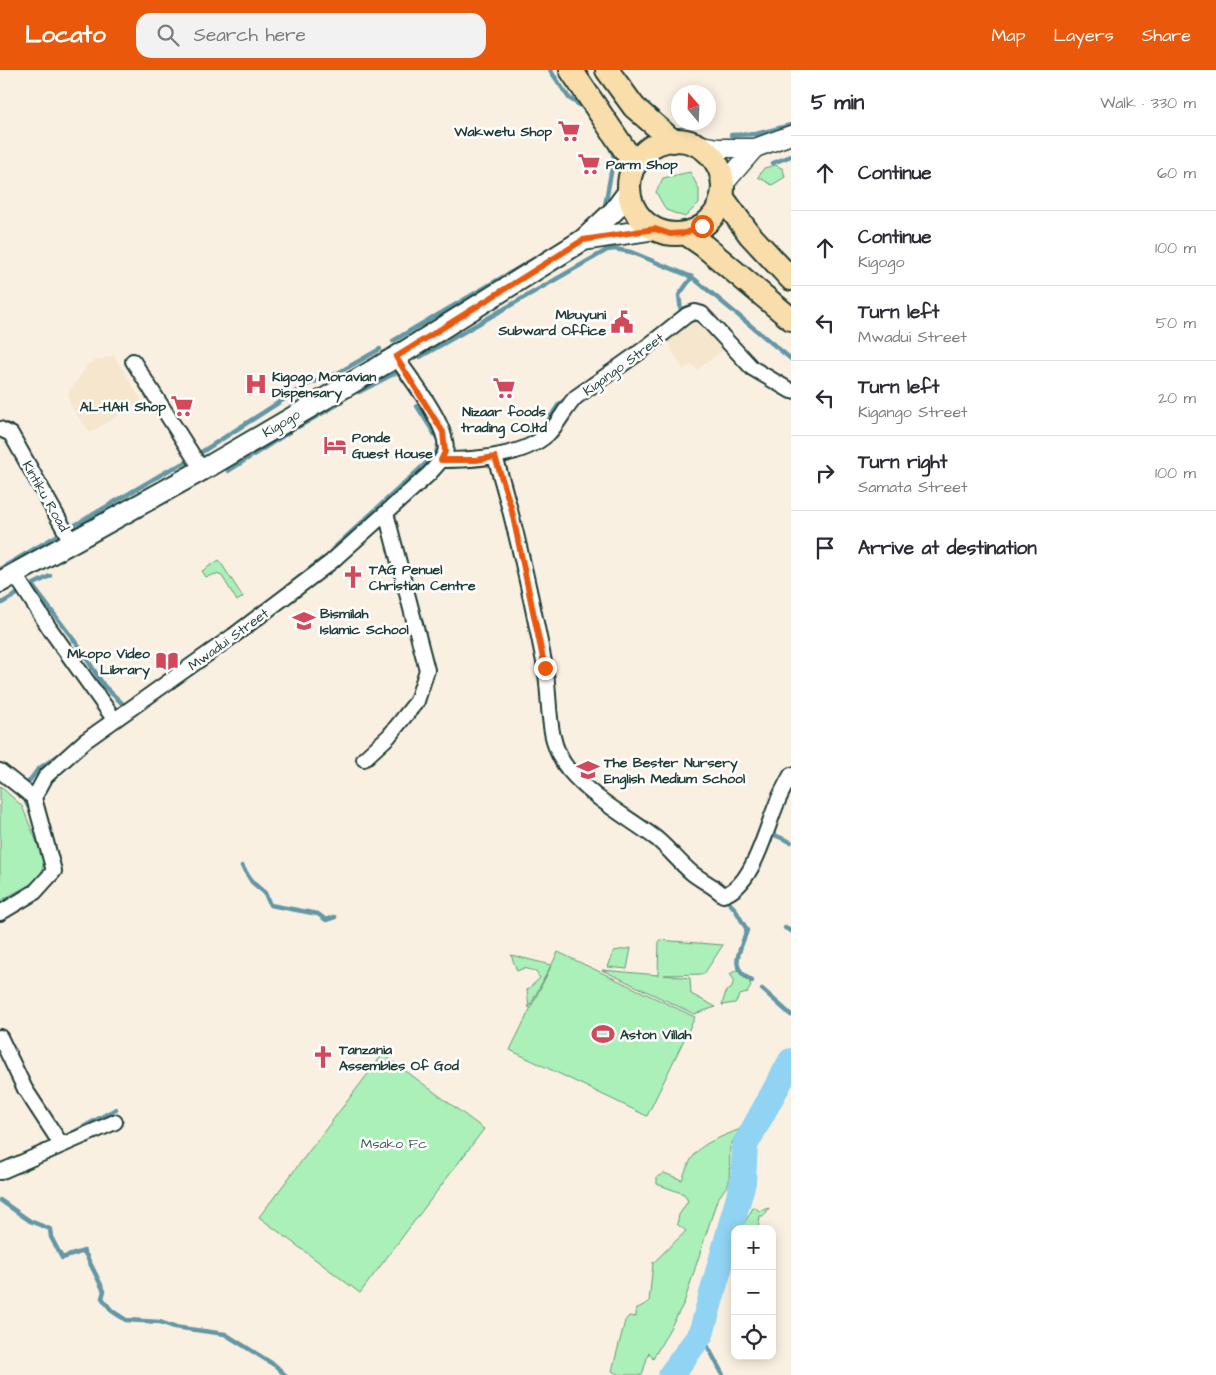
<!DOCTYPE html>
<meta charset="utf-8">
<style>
body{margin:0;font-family:"Architects Daughter",sans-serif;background:#f2f2f3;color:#2b2b33}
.controls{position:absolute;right:15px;bottom:15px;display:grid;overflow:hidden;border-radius:10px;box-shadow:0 2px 12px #0003}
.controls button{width:45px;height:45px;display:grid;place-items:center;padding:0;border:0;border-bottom:1px solid #e1e1e2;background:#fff;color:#2b2b33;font:25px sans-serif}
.compass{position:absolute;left:671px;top:15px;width:45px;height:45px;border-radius:50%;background:#fff;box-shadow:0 2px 12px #0003;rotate:341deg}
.stop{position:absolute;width:15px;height:15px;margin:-11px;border:4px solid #ea580c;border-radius:50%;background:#fff}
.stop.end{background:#ea580c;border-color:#fff;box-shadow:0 1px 5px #0008}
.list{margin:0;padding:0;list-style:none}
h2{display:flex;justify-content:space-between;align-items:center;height:65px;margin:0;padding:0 20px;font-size:21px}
h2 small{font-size:16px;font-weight:400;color:#7c7c81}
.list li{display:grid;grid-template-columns:32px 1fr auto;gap:15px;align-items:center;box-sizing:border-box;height:75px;padding:0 20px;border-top:1px solid #e1e1e2}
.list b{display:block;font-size:19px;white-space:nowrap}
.list p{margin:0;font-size:16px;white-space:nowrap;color:#7c7c81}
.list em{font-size:16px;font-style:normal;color:#7c7c81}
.icon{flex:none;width:28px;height:28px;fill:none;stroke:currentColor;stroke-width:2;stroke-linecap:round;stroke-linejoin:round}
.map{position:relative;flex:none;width:791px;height:1305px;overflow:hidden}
header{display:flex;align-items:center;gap:30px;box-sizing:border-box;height:70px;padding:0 25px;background:#ea580c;color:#fff}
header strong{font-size:24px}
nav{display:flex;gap:28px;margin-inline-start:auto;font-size:18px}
.search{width:350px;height:45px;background:#f2f2f3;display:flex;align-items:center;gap:12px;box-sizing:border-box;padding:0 18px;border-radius:15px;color:#7c7c81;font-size:19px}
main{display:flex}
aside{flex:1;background:#fff}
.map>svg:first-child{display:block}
</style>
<header>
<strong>Locato</strong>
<div class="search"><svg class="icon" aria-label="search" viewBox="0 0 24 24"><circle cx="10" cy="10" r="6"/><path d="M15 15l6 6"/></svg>Search here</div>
<nav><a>Map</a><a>Layers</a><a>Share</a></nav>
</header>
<main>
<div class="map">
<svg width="791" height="1305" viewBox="0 0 791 1305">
<rect width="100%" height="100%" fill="#faf0e2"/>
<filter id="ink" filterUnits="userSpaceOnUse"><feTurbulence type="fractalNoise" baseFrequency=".02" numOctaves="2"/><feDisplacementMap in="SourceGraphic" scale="10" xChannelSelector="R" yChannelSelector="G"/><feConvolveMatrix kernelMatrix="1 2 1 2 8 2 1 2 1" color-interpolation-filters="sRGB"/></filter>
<g filter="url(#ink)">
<g fill="#f6e6ce">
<path d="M 698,246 L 715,266 L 722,281 L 697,300 L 692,294 L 683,300 L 667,271 Z"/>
<path d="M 114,285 L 142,331 L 90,363 L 70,335 L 68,323 L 89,293 Z"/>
</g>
<g fill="#abefb9" stroke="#659676">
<path d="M 776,95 L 783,99 L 785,107 L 772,115 L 758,107 L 764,98 Z"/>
<path d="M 690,102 L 699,119 L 699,133 L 685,147 L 666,140 L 656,122 L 663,108 Z"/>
<path d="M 219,490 L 243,527 L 237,531 L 222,506 L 216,504 L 206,507 L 202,501 Z"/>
<path d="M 0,716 L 22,736 L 44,790 L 41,808 L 0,831 Z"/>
<path d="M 659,870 L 723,875 L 704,904 L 664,905 L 690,908 L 691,924 L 716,937 L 694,944 L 602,900 L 658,905 Z"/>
<path d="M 631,878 L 627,899 L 608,897 L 614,881 Z"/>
<path d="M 558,882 L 695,947 L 647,1046 L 510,980 Z"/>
<path d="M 511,885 L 551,895 L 529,938 L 527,920 L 540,908 L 535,901 L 524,898 L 517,901 Z"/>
<path d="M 737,900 L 749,910 L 751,916 L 747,923 L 740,925 L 735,933 L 722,935 L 726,921 L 731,919 L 734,910 L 730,904 Z"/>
<path d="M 383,984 L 484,1059 L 360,1223 L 259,1147 Z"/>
<path d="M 740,1059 L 730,1076 L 729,1113 L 717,1130 L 684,1233 L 653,1289 L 649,1282 L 642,1305 L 619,1305 L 612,1301 L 625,1251 L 629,1246 L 636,1247 L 636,1239 L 649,1232 L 653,1193 L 686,1161 L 677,1154 L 679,1145 L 688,1131 L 684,1124 L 657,1114 L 657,1107 L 664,1103 L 682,1110 C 695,1073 706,1074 740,1059 Z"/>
<path d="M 754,1136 L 759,1141 L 769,1138 L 764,1146 L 760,1146 L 758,1159 L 741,1159 Z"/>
</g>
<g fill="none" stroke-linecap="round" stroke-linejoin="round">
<g stroke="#6397a6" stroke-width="4.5">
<path d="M 550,0 L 569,28 L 586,39"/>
<path d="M 731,65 L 756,64 L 791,55"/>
<path d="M 773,93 L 791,86"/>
<path d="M 602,140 L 605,136 L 614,86 L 609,75"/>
<path d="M 436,246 L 534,189"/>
<path d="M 679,246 L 681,241 L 679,225 L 692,207"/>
<path d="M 393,271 L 433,247"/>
<path d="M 420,287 L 607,180 L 615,179 L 631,182 L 692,207 L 791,289"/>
<path d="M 359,322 L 397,302"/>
<path d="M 298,357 L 342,332"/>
<path d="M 528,369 L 542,360 L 559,334 L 567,329"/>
<path d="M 200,383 L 306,315 L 338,303 L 380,279"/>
<path d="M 228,401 L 289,362"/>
<path d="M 332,480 L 436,384 L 439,371 L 417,336"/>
<path d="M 0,499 L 169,400 L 187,392"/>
<path d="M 50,506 L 32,515 L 80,578 L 104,616 L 125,636"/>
<path d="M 281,522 L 322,489"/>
<path d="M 0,534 L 17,524"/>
<path d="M 27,714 L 38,699 L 65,681"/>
<path d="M 26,732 L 32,744"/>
<path d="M 771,761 L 772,764 L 791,772"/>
<path d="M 242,796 L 252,812 L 265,823 L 270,835 L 318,844 L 326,850 L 335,847"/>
<path d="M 724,827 L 735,839 L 747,860 C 740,882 727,897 752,911"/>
<path d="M 0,835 L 36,813"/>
<path d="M 785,858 L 791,861"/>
<path d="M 762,919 L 791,945"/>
<path d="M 67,1066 L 116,1039"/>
<path d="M 0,1130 L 30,1151 L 50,1159 L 51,1167 L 62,1188 L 84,1181 L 104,1221 L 102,1228 L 112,1241 L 126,1250 L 160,1252 L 174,1257 L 225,1264 L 276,1296 L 285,1305"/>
<path d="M 701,1264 L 723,1305"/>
</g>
<path stroke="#90d3f2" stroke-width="26" d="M 671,1305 L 701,1264 L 743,1112 L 745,1075 L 791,991"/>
<defs>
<g id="minor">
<path d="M 133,291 L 202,400"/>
<path d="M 0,359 L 11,364 L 72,473"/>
<path d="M 495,387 C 516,455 531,526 545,597 C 551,629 545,672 568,699 C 593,729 626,746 657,769 C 670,780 680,793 692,803 C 702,811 714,816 723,825 C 753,817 766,758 777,733 C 781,723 786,714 791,705"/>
<path d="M 441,390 C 473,390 523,387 548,364 C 559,353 565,338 576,327 L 644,279 L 687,245 L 695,242 L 702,244 L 752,298 L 791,321"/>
<path d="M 14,503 L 50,559 L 114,649"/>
<path d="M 364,689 L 389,666 L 417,631 L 427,600 L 386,443"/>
<path d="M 0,701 L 34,728"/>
<path d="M 0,843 L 35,822 L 54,801 L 34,728 L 46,706 L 85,671 L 233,566 L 331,492 L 429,404 C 434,398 442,391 445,383 C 452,359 409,307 396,287"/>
<path d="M 0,967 L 25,1019 L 59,1071 L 64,1074"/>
<path d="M 0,1102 L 115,1052"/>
</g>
<g id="tertiary">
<path d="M 694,74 L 718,78 L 755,78 L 791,65"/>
<path d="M 723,115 L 755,78"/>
</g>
<g id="secondary">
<path d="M 583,170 L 655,159"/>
<path d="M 0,512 L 213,394 L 396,287 L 583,170 L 614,141 L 629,121"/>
</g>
<g id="primary">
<path d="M 571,0 L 635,95"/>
<path d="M 607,0 L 634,37 L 673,71"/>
<circle cx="676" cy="117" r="47"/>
<path d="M 722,127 L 750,165 L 791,209"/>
<path d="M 685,163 L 704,176 L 791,249"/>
</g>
</defs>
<use href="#minor" stroke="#1f3d34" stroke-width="18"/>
<use href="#tertiary" stroke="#1f3d34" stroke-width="21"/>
<use href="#secondary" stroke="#1f3d34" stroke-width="24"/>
<use href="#primary" stroke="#1f3d34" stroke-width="26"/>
<use href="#minor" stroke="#fff" stroke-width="14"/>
<use href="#tertiary" stroke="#fff" stroke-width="18"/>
<use href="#secondary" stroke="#fff" stroke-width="20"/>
<use href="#primary" stroke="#f9deab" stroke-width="22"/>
</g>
</g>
<g fill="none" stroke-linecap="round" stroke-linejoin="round" filter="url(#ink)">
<path stroke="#ea580c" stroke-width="6" d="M 545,598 L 511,437 L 495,387 L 476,390 L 441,390 L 445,382 L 443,362 L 396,287 L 583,170 L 655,159 L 670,164 L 685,163 L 702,156"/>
</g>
<defs>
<symbol id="supermarket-bare" viewBox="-9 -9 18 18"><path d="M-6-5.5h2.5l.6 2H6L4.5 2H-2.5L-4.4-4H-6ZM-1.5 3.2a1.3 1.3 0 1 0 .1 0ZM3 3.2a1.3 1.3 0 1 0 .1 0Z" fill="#d1495b" stroke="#fff" stroke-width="2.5" paint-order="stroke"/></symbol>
<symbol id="civic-bare" viewBox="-9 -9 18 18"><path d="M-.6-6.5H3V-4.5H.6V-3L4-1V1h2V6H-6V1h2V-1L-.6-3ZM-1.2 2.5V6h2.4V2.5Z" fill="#d1495b" stroke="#fff" stroke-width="2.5" paint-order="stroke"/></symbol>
<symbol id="hospital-bare" viewBox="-9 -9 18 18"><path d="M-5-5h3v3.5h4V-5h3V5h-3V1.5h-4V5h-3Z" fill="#d1495b" stroke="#fff" stroke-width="2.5" paint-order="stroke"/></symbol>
<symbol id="hotel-bare" viewBox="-9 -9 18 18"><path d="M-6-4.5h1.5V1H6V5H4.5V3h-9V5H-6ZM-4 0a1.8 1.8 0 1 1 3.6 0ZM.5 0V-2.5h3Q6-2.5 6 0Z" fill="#d1495b" stroke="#fff" stroke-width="2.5" paint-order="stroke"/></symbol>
<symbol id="church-bare" viewBox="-9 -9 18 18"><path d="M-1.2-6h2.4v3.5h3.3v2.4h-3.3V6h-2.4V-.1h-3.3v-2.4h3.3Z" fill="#d1495b" stroke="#fff" stroke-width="2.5" paint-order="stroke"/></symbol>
<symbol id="school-bare" viewBox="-9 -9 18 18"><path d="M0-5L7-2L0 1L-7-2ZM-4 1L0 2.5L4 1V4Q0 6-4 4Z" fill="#d1495b" stroke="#fff" stroke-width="2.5" paint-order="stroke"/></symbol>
<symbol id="library-bare" viewBox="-9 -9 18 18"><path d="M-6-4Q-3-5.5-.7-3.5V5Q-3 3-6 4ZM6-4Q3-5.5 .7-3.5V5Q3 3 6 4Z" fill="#d1495b" stroke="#fff" stroke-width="2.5" paint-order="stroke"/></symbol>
<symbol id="stadium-bare" viewBox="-9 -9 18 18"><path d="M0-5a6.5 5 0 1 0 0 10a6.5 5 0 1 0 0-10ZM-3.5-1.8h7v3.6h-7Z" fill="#d1495b" stroke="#fff" stroke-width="2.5" paint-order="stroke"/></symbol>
</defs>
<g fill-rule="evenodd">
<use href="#supermarket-bare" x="553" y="45" width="32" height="32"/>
<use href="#supermarket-bare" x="573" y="78" width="32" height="32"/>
<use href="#civic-bare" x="606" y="236" width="32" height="32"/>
<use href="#hospital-bare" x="240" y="298" width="32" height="32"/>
<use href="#supermarket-bare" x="488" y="302" width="32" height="32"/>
<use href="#supermarket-bare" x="166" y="320" width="32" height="32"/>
<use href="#hotel-bare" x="319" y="359" width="32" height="32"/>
<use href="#church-bare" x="337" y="491" width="32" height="32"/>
<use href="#school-bare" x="288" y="535" width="32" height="32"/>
<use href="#library-bare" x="151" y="575" width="32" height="32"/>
<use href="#school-bare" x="572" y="684" width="32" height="32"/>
<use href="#stadium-bare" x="587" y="948" width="32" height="32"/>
<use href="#church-bare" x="307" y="971" width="32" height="32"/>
</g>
<g text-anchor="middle" stroke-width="5" stroke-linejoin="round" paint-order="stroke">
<g font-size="14" font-weight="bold" fill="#1f3d34" stroke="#fff" text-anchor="start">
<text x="552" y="66" text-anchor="end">Wakwetu Shop</text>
<text x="606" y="99">Parm Shop</text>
<text x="606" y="249" text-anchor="end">Mbuyuni<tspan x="606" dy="16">Subward Office</tspan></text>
<text x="272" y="311">Kigogo Moravian<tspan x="272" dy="16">Dispensary</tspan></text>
<text x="166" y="341" text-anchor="end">AL-HAH Shop</text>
<text x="504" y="346" text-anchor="middle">Nizaar foods<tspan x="504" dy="16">trading CO.ltd</tspan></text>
<text x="352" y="372">Ponde<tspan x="352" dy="16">Guest House</tspan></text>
<text x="369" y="504">TAG Penuel<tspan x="369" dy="16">Christian Centre</tspan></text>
<text x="320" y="548">Bismilah<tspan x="320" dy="16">Islamic School</tspan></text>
<text x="150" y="588" text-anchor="end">Mkopo Video<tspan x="150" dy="16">Library</tspan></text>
<text x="604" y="697">The Bester Nursery<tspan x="604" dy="16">English Medium School</tspan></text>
<text x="620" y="969">Aston Villah</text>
<text x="339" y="984">Tanzania<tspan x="339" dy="16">Assembles Of God</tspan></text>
</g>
<g font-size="14" fill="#1f3d34" stroke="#fff">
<text transform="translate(623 294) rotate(-36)" y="5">Kigango Street</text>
<text transform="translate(281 353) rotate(-31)" y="5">Kigogo</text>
<text transform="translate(46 426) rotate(60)" y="5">Kintiku Road</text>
<text transform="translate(228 569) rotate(-36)" y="5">Mwadui Street</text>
</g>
<g font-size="14" fill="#3b614f" stroke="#fff">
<text x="394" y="1078">Msako Fc</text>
</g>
</g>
</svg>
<div class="controls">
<button>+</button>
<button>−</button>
<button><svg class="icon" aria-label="locate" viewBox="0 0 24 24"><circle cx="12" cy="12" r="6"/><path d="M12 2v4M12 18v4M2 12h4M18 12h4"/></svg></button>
</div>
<svg class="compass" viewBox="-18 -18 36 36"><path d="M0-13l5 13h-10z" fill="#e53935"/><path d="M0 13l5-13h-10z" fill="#7c7c81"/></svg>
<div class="stop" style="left:702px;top:156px"></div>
<div class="stop end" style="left:545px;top:598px"></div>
</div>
<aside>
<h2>5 min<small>Walk · 330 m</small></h2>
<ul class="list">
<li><svg class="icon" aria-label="ahead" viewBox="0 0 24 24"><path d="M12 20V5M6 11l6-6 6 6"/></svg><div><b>Continue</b></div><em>60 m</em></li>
<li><svg class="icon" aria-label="ahead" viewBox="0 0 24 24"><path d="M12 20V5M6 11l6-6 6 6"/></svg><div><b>Continue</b><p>Kigogo</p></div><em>100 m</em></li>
<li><svg class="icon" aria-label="left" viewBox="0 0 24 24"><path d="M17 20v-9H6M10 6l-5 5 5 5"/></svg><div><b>Turn left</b><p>Mwadui Street</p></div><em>50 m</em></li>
<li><svg class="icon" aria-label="left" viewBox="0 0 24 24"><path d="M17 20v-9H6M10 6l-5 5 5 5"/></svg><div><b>Turn left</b><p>Kigango Street</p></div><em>20 m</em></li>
<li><svg class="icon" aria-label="right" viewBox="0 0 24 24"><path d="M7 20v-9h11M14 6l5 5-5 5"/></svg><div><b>Turn right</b><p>Samata Street</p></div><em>100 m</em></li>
<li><svg class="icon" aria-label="arrive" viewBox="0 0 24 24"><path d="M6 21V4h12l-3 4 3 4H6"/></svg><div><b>Arrive at destination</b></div></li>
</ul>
</aside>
</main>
